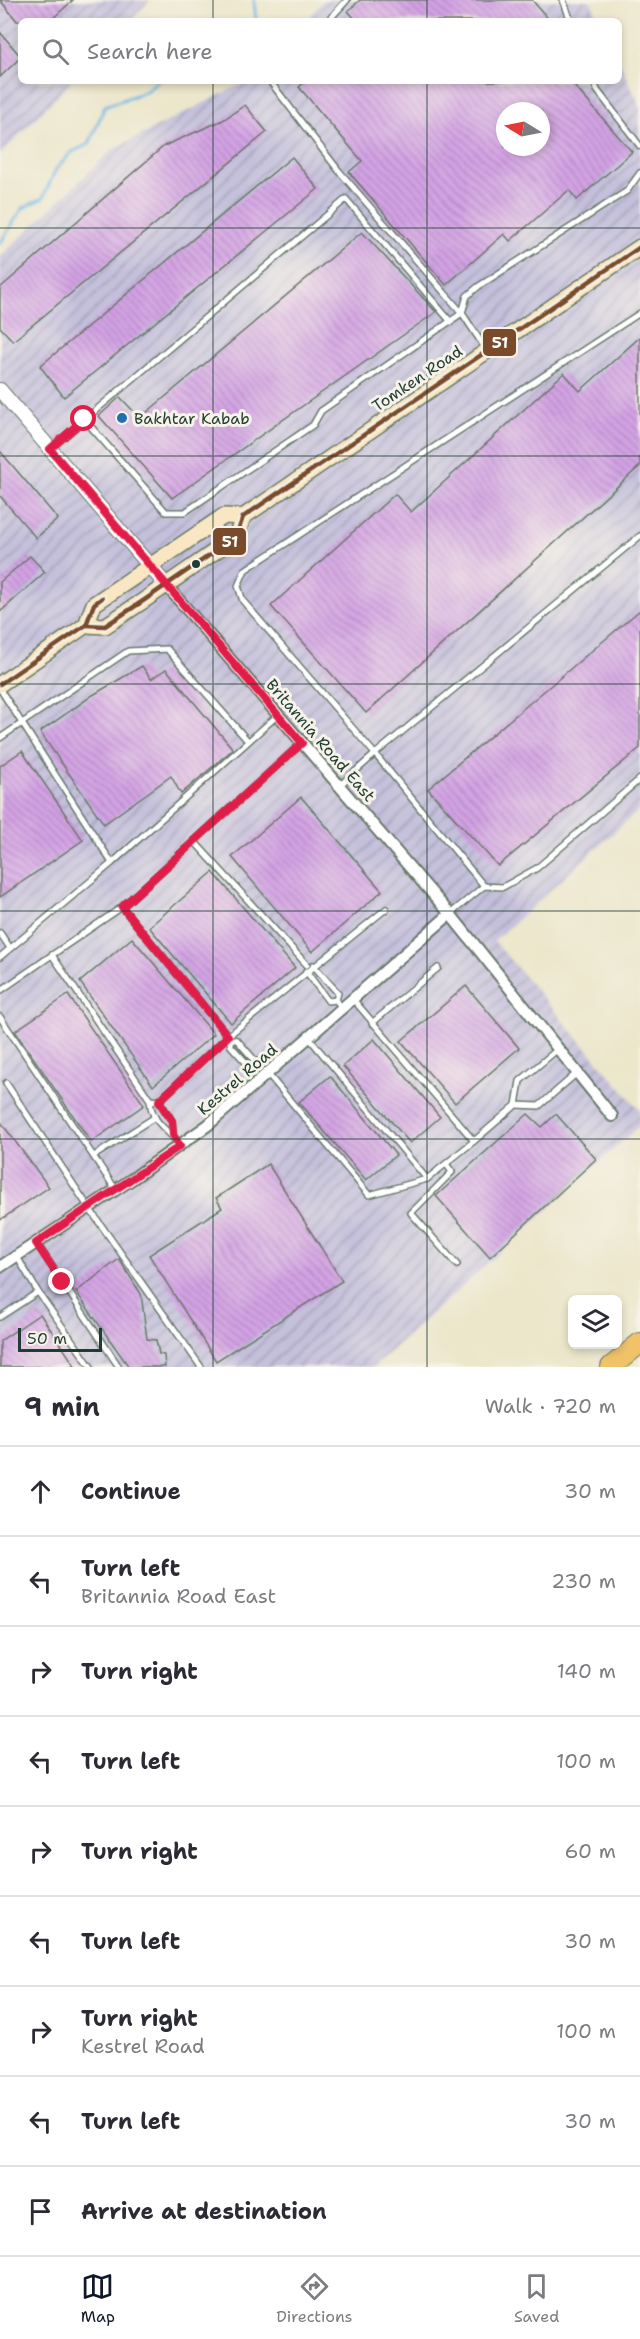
<!DOCTYPE html>
<meta charset="utf-8">
<style>
body{margin:0;font-family:"Shantell Sans",sans-serif;background:#f2f2f3;color:#2b2b33}
.controls{position:absolute;right:18px;bottom:18px;display:grid;overflow:hidden;border-radius:9px;box-shadow:0 3px 9px #0003}
.controls button{width:54px;height:54px;display:grid;place-items:center;padding:0;border:0;border-bottom:2px solid #e1e1e2;background:#fff;color:#2b2b33;font:30px sans-serif}
.compass{position:absolute;left:496px;top:102px;width:54px;height:54px;border-radius:50%;background:#fff;box-shadow:0 3px 9px #0003;rotate:280deg}
.scale{position:absolute;left:18px;bottom:15px;width:84px;box-sizing:border-box;padding-left:6px;border:3px solid #1f3d34;border-top:0;font-size:16px;line-height:21px;white-space:nowrap;color:#1f3d34;-webkit-text-stroke:4px #f7f3e8;paint-order:stroke}
.stop{position:absolute;width:18px;height:18px;margin:-14px;border:4px solid #e11d48;border-radius:50%;background:#fff}
.stop.end{background:#e11d48;border-color:#fff;box-shadow:0 2px 6px #0008}
.list{margin:0;padding:0;list-style:none}
h2{display:flex;justify-content:space-between;align-items:center;height:78px;margin:0;padding:0 24px;font-size:26px}
h2 small{font-size:20px;font-weight:400;color:#7c7c81}
.list li{display:grid;grid-template-columns:39px 1fr auto;gap:18px;align-items:center;box-sizing:border-box;height:90px;padding:0 24px;border-top:2px solid #e1e1e2}
.list b{display:block;font-size:22px;white-space:nowrap}
.list p{margin:0;font-size:20px;white-space:nowrap;color:#7c7c81}
.list em{font-size:20px;font-style:normal;color:#7c7c81}
.icon{flex:none;width:33px;height:33px;fill:none;stroke:currentColor;stroke-width:2;stroke-linecap:round;stroke-linejoin:round}
.map{position:relative;flex:none;width:640px;height:1367px;overflow:hidden}
.search{position:absolute;background:#fff;box-shadow:0 3px 9px #0003;left:18px;right:18px;top:18px;height:66px;display:flex;align-items:center;gap:15px;box-sizing:border-box;padding:0 21px;border-radius:9px;color:#7c7c81;font-size:22px}
.sheet{height:888px;background:#fff}
nav{display:flex;justify-content:space-around;align-items:center;box-sizing:border-box;height:84px;border-top:2px solid #e1e1e2;background:#fff;font-size:16px;color:#7c7c81}
nav a{display:grid;justify-items:center;gap:3px}
nav .on{color:#111827}
.map>svg:first-child{display:block}
</style>
<div class="map">
<svg width="640" height="1367" viewBox="0 0 640 1367">
<defs>
<pattern id="industrial-furrows" width="10" height="10" patternUnits="userSpaceOnUse" patternTransform="scale(1.5)"><rect width="10" height="10" fill="#c4c0db"/><path d="M-1 1l2-2M0 10L10 0M9 11l2-2" fill="none" stroke="#9f9db2"/></pattern>
<pattern id="building-back-hatch" width="6" height="6" patternUnits="userSpaceOnUse" patternTransform="scale(1.5)"><rect width="6" height="6" fill="#d4a3e5"/><path d="M-1 5l2 2M0 0l6 6M5-1l2 2" fill="none" stroke="#ab86ba"/></pattern>
</defs>
<rect width="100%" height="100%" fill="#f7f3e8"/>
<filter id="ink" filterUnits="userSpaceOnUse"><feTurbulence type="fractalNoise" baseFrequency=".0167" numOctaves="2"/><feDisplacementMap in="SourceGraphic" scale="12" xChannelSelector="R" yChannelSelector="G"/><feConvolveMatrix kernelMatrix="1 2 1 2 8 2 1 2 1" color-interpolation-filters="sRGB"/></filter>
<filter id="wash" filterUnits="userSpaceOnUse"><feTurbulence type="fractalNoise" baseFrequency=".008" numOctaves="4" result="noise"/><feDisplacementMap in="SourceGraphic" scale="24" xChannelSelector="R" yChannelSelector="G"/><feGaussianBlur stdDeviation="1.35" result="paint"/><feColorMatrix in="noise" values="0 0 0 0 0 0 0 0 0 0 0 0 0 0 0 0 0 1.4 0 .05"/><feComposite in="paint" operator="in"/></filter>
<g filter="url(#wash)">
<rect width="100%" height="100%" fill="#ece6cb"/>
<g fill="url(#industrial-furrows)" fill-rule="evenodd">
<path d="M 0,0 L 150,0 L 130,21 L 21,21 L 21,81 L 72,81 L 0,155 Z"/>
<path d="M 324,0 L 590,0 L 600,21 L 305,21 Z"/>
<path d="M 619,61 L 640,106 L 640,809 L 494,941 L 640,1110 L 640,1125 L 373,1367 L 0,1367 L 0,257 L 112,150 L 247,81 L 619,81 ZM 505,111 L 541,111 L 541,147 L 505,147 Z"/>
</g>
<g fill="none" stroke-linecap="round" stroke-linejoin="round">
<g stroke="#6eb8e6" stroke-width="3">
<path d="M 254,0 L 256,21"/>
<path d="M 0,243 L 23,208 L 43,198 L 56,169 L 72,152 L 89,144 L 105,106 L 145,92 L 158,81"/>
</g>
</g>
<g id="blocks">
<g fill="url(#building-back-hatch)" fill-rule="evenodd">
<path d="M 0,0 L 73,0 L 50,21 L 17,21 Z"/>
<path d="M 360,0 L 532,0 L 550,21 L 357,21 L 348,11 Z"/>
<path d="M 0,32 L 21,57 L 0,77 Z"/>
<path d="M 306,81 L 570,81 L 632,152 L 577,200 L 569,190 L 510,241 L 504,234 L 446,285 L 349,172 L 362,161 L 299,87 ZM 505,111 L 541,111 L 541,147 L 505,147 Z"/>
<path d="M 245,105 L 267,132 L 13,341 L 0,327 L 0,288 L 164,146 L 223,120 Z"/>
<path d="M 292,157 L 318,189 L 64,397 L 40,366 Z"/>
<path d="M 362,232 L 436,312 L 172,498 L 99,416 L 120,397 L 140,418 Z"/>
<path d="M 640,337 L 640,466 L 366,713 L 271,606 L 395,494 L 411,512 L 564,373 L 580,391 Z"/>
<path d="M 0,451 L 58,519 L 36,538 L 0,496 Z"/>
<path d="M 30,556 L 45,572 L 0,612 L 0,582 Z"/>
<path d="M 640,610 L 640,748 L 498,866 L 428,789 Z"/>
<path d="M 142,666 L 151,679 L 166,669 L 233,749 L 181,794 L 171,776 L 104,824 L 40,732 L 93,695 Z"/>
<path d="M 22,751 L 83,840 L 0,897 L 0,766 Z"/>
<path d="M 301,797 L 382,891 L 312,952 L 232,857 Z"/>
<path d="M 213,872 L 295,968 L 231,1023 L 149,927 Z"/>
<path d="M 132,938 L 214,1034 L 153,1086 L 80,982 Z"/>
<path d="M 466,986 L 519,1048 L 455,1103 L 401,1041 Z"/>
<path d="M 68,995 L 144,1105 L 91,1142 L 15,1031 Z"/>
<path d="M 374,1039 L 440,1117 L 410,1143 L 343,1066 Z"/>
<path d="M 330,1076 L 396,1155 L 366,1180 L 299,1102 Z"/>
<path d="M 528,1114 L 542,1127 L 556,1114 L 596,1159 L 490,1257 L 436,1196 Z"/>
<path d="M 0,1121 L 49,1187 L 0,1220 Z"/>
<path d="M 268,1164 L 342,1281 L 216,1361 L 149,1255 L 222,1208 L 216,1198 Z"/>
<path d="M 119,1259 L 141,1294 L 147,1339 L 156,1340 L 159,1354 L 164,1355 L 165,1367 L 129,1367 L 76,1292 Z"/>
<path d="M 40,1314 L 76,1367 L 0,1367 L 0,1341 Z"/>
</g>
</g>
</g>
<g filter="url(#ink)">
<use href="#blocks" fill-opacity="0" stroke="#677869" stroke-width="1.5"/>
<g fill="none" stroke-linecap="round" stroke-linejoin="round">
<defs>
<g id="service">
<path d="M 563,0 L 571,21"/>
<path d="M 328,21 L 347,0"/>
<path d="M 275,81 L 272,84 L 339,171 L 462,313 L 487,351"/>
<path d="M 594,81 L 597,90 L 640,146"/>
<path d="M 84,419 L 166,512 L 185,512 L 313,425 L 321,411 L 462,313 L 467,296 L 479,286 L 627,191 L 640,173"/>
<path d="M 51,448 L 346,199 L 451,322"/>
<path d="M 0,689 L 112,863"/>
<path d="M 0,738 L 128,651 L 167,649 L 248,741"/>
<path d="M 339,786 L 375,754 L 243,601 L 238,586 L 245,570 L 640,313"/>
<path d="M 194,841 L 307,965"/>
<path d="M 484,886 L 375,754 L 640,536"/>
<path d="M 122,907 L 228,1036 L 159,1101"/>
<path d="M 450,914 L 484,886 L 503,887 L 537,868 L 640,779"/>
<path d="M 0,933 L 10,948"/>
<path d="M 52,955 L 122,907 L 302,743"/>
<path d="M 0,957 L 112,863 L 278,715"/>
<path d="M 313,965 L 338,993 L 336,1000 L 341,1007"/>
<path d="M 306,971 L 328,1001 L 336,1000"/>
<path d="M 0,991 L 52,955 L 150,1100"/>
<path d="M 0,1017 L 116,1190"/>
<path d="M 372,1023 L 438,968"/>
<path d="M 309,1038 L 427,1179 L 474,1141 L 352,998"/>
<path d="M 231,1039 L 237,1040 L 258,1064 L 257,1069 L 252,1069 L 231,1046 L 228,1036 L 386,909"/>
<path d="M 558,1049 L 520,1081 L 516,1105 L 539,1106 L 577,1073"/>
<path d="M 267,1073 L 369,1195 L 427,1179"/>
<path d="M 6,1083 L 89,1208 L 201,1367"/>
<path d="M 173,1135 L 172,1121 L 159,1101 L 150,1100 C 152,1125 167,1127 179,1145"/>
<path d="M 474,1141 L 516,1105"/>
<path d="M 94,1156 L 155,1117"/>
<path d="M 446,1164 L 452,1172 L 411,1213 L 457,1265"/>
<path d="M 37,1244 L 119,1367"/>
<path d="M 38,1292 L 91,1367"/>
<path d="M 0,1317 L 38,1292 L 16,1255"/>
</g>
<g id="minor">
<path d="M 166,585 L 450,914 L 612,1116"/>
<path d="M 0,1267 L 132,1179 L 208,1125 L 450,914"/>
</g>
<path id="tertiary" d="M 0,390 L 166,585"/>
<g id="secondary">
<path d="M 86,625 L 105,626 L 143,601 L 236,537 L 243,517 L 640,247"/>
<path d="M 0,684 L 86,625 L 94,604 L 224,516 L 243,517"/>
</g>
<path id="motorway" d="M 611,1367 L 640,1343"/>
</defs>
<use href="#service" stroke="#677869" stroke-width="8"/>
<use href="#minor" stroke="#677869" stroke-width="14"/>
<use href="#tertiary" stroke="#677869" stroke-width="16"/>
<use href="#secondary" stroke="#677869" stroke-width="18"/>
<use href="#motorway" stroke="#677869" stroke-width="22"/>
<use href="#service" stroke="#fff" stroke-width="5"/>
<use href="#minor" stroke="#fff" stroke-width="10"/>
<use href="#tertiary" stroke="#fff" stroke-width="14"/>
<use href="#secondary" stroke="#f9e7c3" stroke-width="15"/>
<use href="#motorway" stroke="#f0c369" stroke-width="20"/>
<defs>
<g id="bus-1">
<path d="M 86,625 L 105,626 L 143,601 L 236,537 L 243,517 L 640,247"/>
<path d="M 0,684 L 86,625 L 94,604 L 102,598"/>
</g>
</defs>
<use href="#bus-1" stroke="#f7f3e8" stroke-width="9"/>
<use href="#bus-1" stroke="#7a4b2a" stroke-width="4.5"/>
</g>
</g>
<g fill="none" stroke-linecap="round" stroke-linejoin="round" filter="url(#ink)">
<path stroke="#e11d48" stroke-width="8" d="M 62,1282 L 36,1243 L 180,1146 L 173,1135 L 172,1121 L 159,1101 L 228,1036 L 122,907 L 302,743 L 50,449 L 84,419"/>
</g>
<path fill="none" stroke="#1f3d34" stroke-width="1.5" stroke-opacity="0.55" d="M 213,0 L 213,21M 427,0 L 427,21M 213,81 L 213,1367M 427,81 L 427,1367M 0,228 L 640,228M 0,456 L 640,456M 0,684 L 640,684M 0,911 L 640,911M 0,1139 L 640,1139"/>
<circle fill="#1f6fb2" stroke="#f7f3e8" stroke-width="2" cx="122" cy="418" r="6"/>
<circle fill="#1f3d34" stroke="#f7f3e8" stroke-width="2" cx="196" cy="564" r="5"/>
<g text-anchor="middle" stroke-width="6" stroke-linejoin="round" paint-order="stroke">
<g font-size="16" fill="#1f3d34" stroke="#f7f3e8">
<text transform="translate(417 378) rotate(-34)" y="6">Tomken Road</text>
<text transform="translate(321 740) rotate(49)" y="6">Britannia Road East</text>
<text transform="translate(237 1079) rotate(-41)" y="6">Kestrel Road</text>
</g>
<g font-size="16" fill="#1f3d34" stroke="#f7f3e8" text-anchor="start">
<text x="134" y="424">Bakhtar Kabab</text>
</g>
</g>
<g stroke="#f7f3e8" stroke-width="2">
<rect x="482" y="328" width="35" height="29" rx="6" fill="#7a4b2a"/>
<rect x="212" y="527" width="35" height="29" rx="6" fill="#7a4b2a"/>
</g>
<g font-size="16" text-anchor="middle" font-weight="bold" fill="#fff">
<text x="500" y="348">51</text>
<text x="230" y="547">51</text>
</g>
</svg>
<div class="controls">
<button><svg class="icon" aria-label="layers" viewBox="0 0 24 24"><path d="M12 4l9 5-9 5-9-5zM3 14l9 5 9-5"/></svg></button>
</div>
<svg class="compass" viewBox="-18 -18 36 36"><path d="M0-13l5 13h-10z" fill="#e53935"/><path d="M0 13l5-13h-10z" fill="#7c7c81"/></svg>
<div class="scale">50 m</div>
<div class="stop" style="left:84px;top:419px"></div>
<div class="stop end" style="left:62px;top:1282px"></div>
<div class="search"><svg class="icon" aria-label="search" viewBox="0 0 24 24"><circle cx="10" cy="10" r="6"/><path d="M15 15l6 6"/></svg>Search here</div>
</div>
<section class="sheet">
<h2>9 min<small>Walk · 720 m</small></h2>
<ul class="list">
<li><svg class="icon" aria-label="ahead" viewBox="0 0 24 24"><path d="M12 20V5M6 11l6-6 6 6"/></svg><div><b>Continue</b></div><em>30 m</em></li>
<li><svg class="icon" aria-label="left" viewBox="0 0 24 24"><path d="M17 20v-9H6M10 6l-5 5 5 5"/></svg><div><b>Turn left</b><p>Britannia Road East</p></div><em>230 m</em></li>
<li><svg class="icon" aria-label="right" viewBox="0 0 24 24"><path d="M7 20v-9h11M14 6l5 5-5 5"/></svg><div><b>Turn right</b></div><em>140 m</em></li>
<li><svg class="icon" aria-label="left" viewBox="0 0 24 24"><path d="M17 20v-9H6M10 6l-5 5 5 5"/></svg><div><b>Turn left</b></div><em>100 m</em></li>
<li><svg class="icon" aria-label="right" viewBox="0 0 24 24"><path d="M7 20v-9h11M14 6l5 5-5 5"/></svg><div><b>Turn right</b></div><em>60 m</em></li>
<li><svg class="icon" aria-label="left" viewBox="0 0 24 24"><path d="M17 20v-9H6M10 6l-5 5 5 5"/></svg><div><b>Turn left</b></div><em>30 m</em></li>
<li><svg class="icon" aria-label="right" viewBox="0 0 24 24"><path d="M7 20v-9h11M14 6l5 5-5 5"/></svg><div><b>Turn right</b><p>Kestrel Road</p></div><em>100 m</em></li>
<li><svg class="icon" aria-label="left" viewBox="0 0 24 24"><path d="M17 20v-9H6M10 6l-5 5 5 5"/></svg><div><b>Turn left</b></div><em>30 m</em></li>
<li><svg class="icon" aria-label="arrive" viewBox="0 0 24 24"><path d="M6 21V4h12l-3 4 3 4H6"/></svg><div><b>Arrive at destination</b></div></li>
</ul>
</section>
<nav>
<a class="on"><svg class="icon" aria-label="map" viewBox="0 0 24 24"><path d="M3 6l6-2 6 2 6-2v14l-6 2-6-2-6 2zM9 4v14M15 6v14"/></svg>Map</a>
<a><svg class="icon" aria-label="directions" viewBox="0 0 24 24"><path d="M12 3l9 9-9 9-9-9zM9 14v-3h6M13 9l2 2-2 2"/></svg>Directions</a>
<a><svg class="icon" aria-label="saved" viewBox="0 0 24 24"><path d="M7 4h10v16l-5-4-5 4z"/></svg>Saved</a>
</nav>
